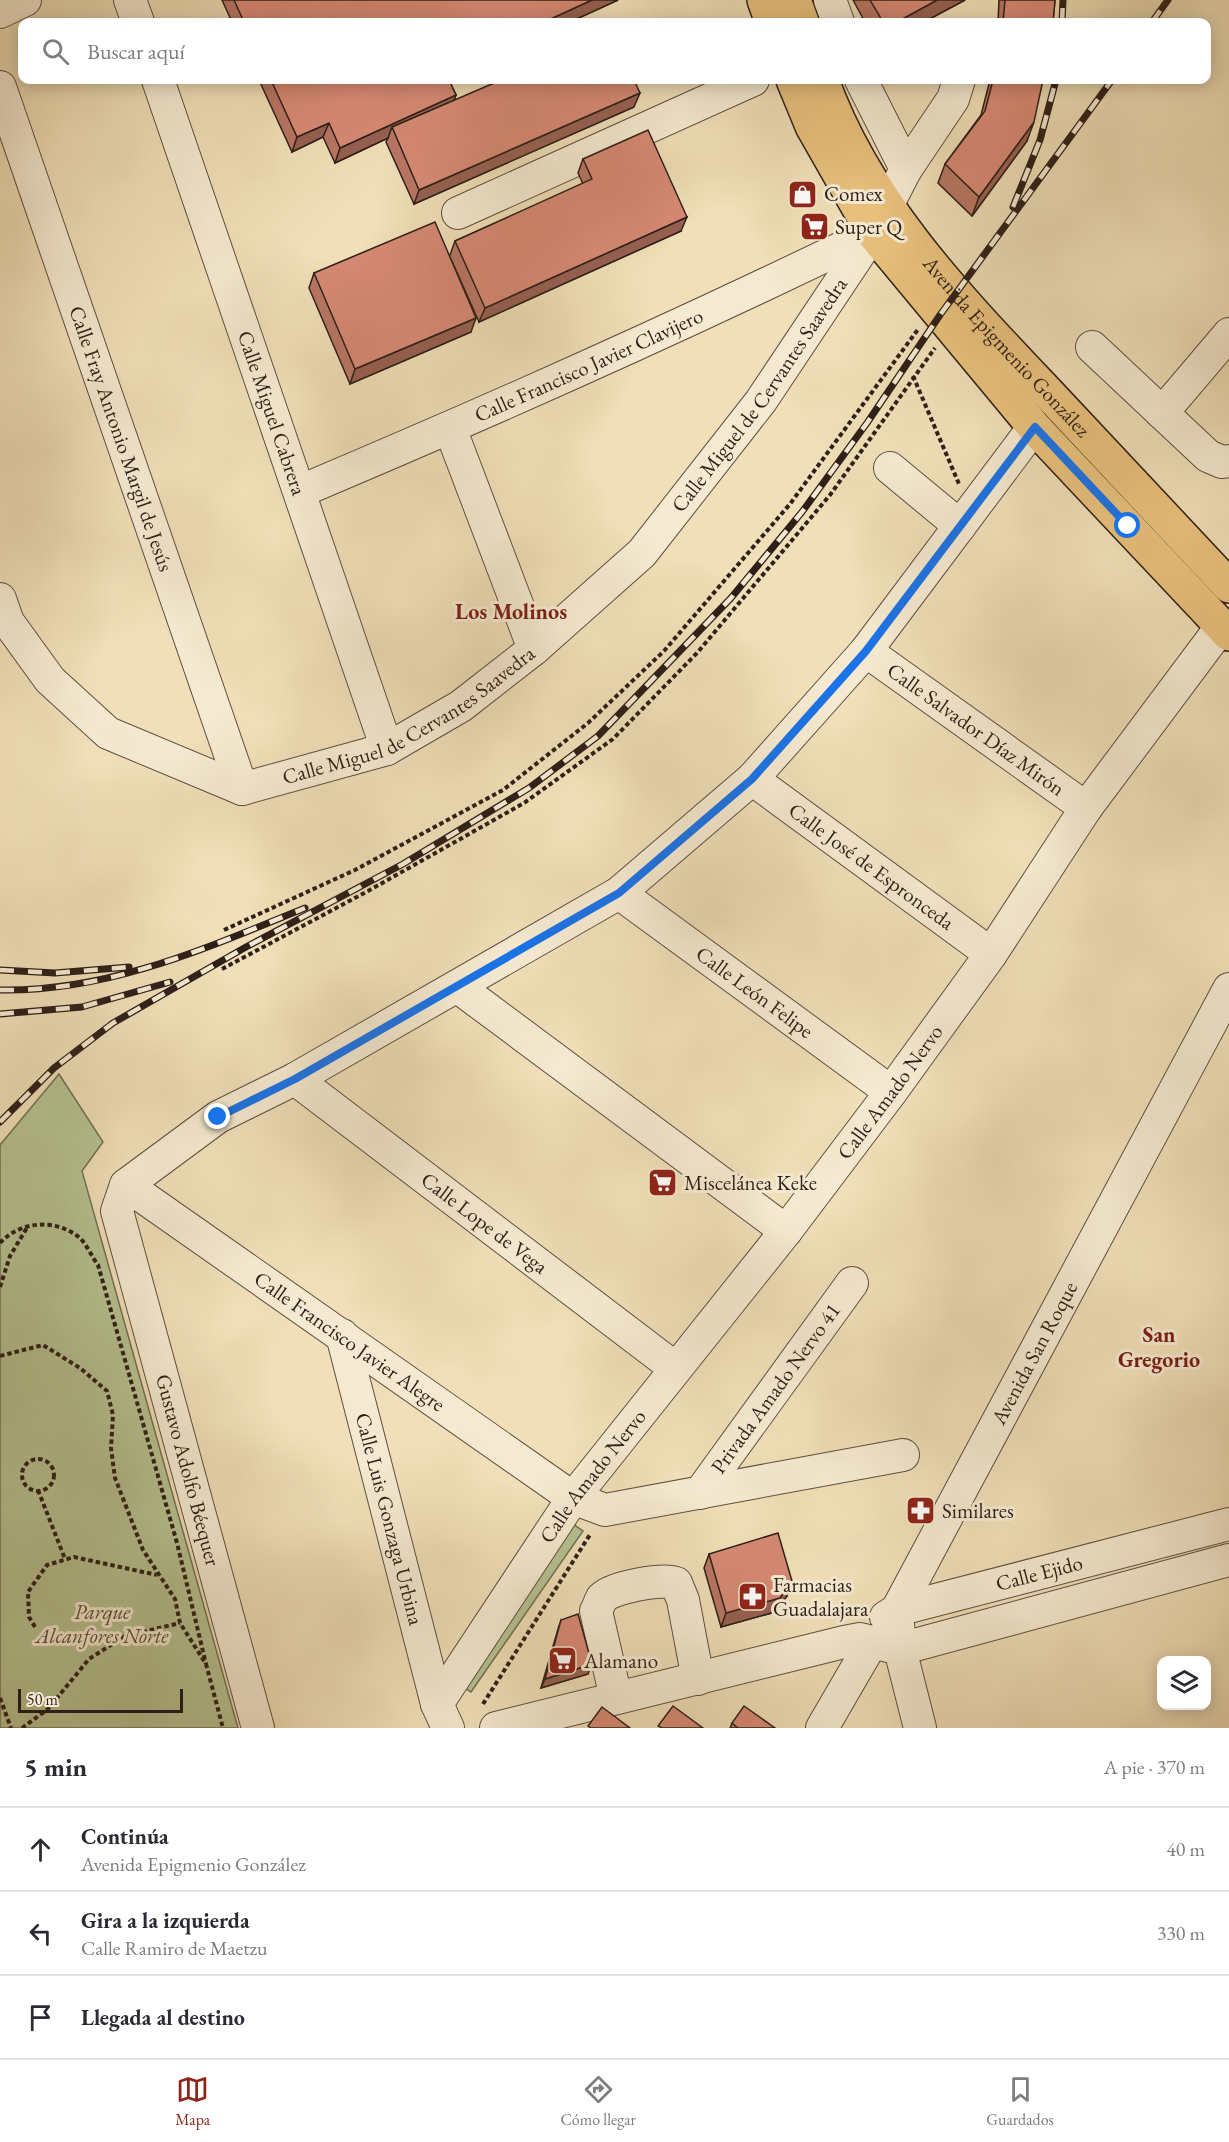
<!DOCTYPE html>
<html lang="es">
<meta charset="utf-8">
<style>
body{margin:0;font-family:"EB Garamond",serif;background:#f2f2f3;color:#2b2b33}
.controls{position:absolute;right:18px;bottom:18px;display:grid;overflow:hidden;border-radius:12px;box-shadow:0 3px 15px #0003}
.controls button{width:54px;height:54px;display:grid;place-items:center;padding:0;border:0;border-bottom:2px solid #e1e1e2;background:#fff;color:#2b2b33;font:30px sans-serif}
.scale{position:absolute;left:18px;bottom:15px;width:165px;box-sizing:border-box;padding-left:6px;border:3px solid #2e1f18;border-top:0;font-size:16px;line-height:21px;white-space:nowrap;color:#2e1f18;-webkit-text-stroke:4px #f5ead1;paint-order:stroke}
.stop{position:absolute;width:18px;height:18px;margin:-14px;border:4px solid #1a73e8;border-radius:50%;background:#fff}
.stop.end{background:#1a73e8;border-color:#fff;box-shadow:0 2px 6px #0008}
.list{margin:0;padding:0;list-style:none}
h2{display:flex;justify-content:space-between;align-items:center;height:78px;margin:0;padding:0 24px;font-size:26px}
h2 small{font-size:20px;font-weight:400;color:#7c7c81}
.list li{display:grid;grid-template-columns:39px 1fr auto;gap:18px;align-items:center;box-sizing:border-box;height:84px;padding:0 24px;border-top:2px solid #e1e1e2}
.list b{display:block;font-size:22px;white-space:nowrap}
.list p{margin:0;font-size:20px;white-space:nowrap;color:#7c7c81}
.list em{font-size:20px;font-style:normal;color:#7c7c81}
.icon{flex:none;width:33px;height:33px;fill:none;stroke:currentColor;stroke-width:2;stroke-linecap:round;stroke-linejoin:round}
.map{position:relative;flex:none;width:1229px;height:1728px;overflow:hidden}
.search{position:absolute;background:#fff;box-shadow:0 3px 15px #0003;left:18px;right:18px;top:18px;height:66px;display:flex;align-items:center;gap:15px;box-sizing:border-box;padding:0 21px;border-radius:12px;color:#7c7c81;font-size:22px}
.sheet{height:330px;background:#fff}
nav{display:flex;justify-content:space-around;align-items:center;box-sizing:border-box;height:84px;border-top:2px solid #e1e1e2;background:#fff;font-size:16px;color:#7c7c81}
nav a{display:grid;justify-items:center;gap:3px}
nav .on{color:#8f2418}
.map>svg:first-child{display:block}
</style>
<div class="map">
<svg width="1229" height="1728" viewBox="0 0 1229 1728">
<rect width="100%" height="100%" fill="#f0dfb8"/>
<filter id="stains"><feTurbulence type="fractalNoise" baseFrequency=".00333" numOctaves="4"/><feColorMatrix values="0 0 0 0 .2 0 0 0 0 .09 0 0 0 0 .02 0 0 0 .5 -.17"/></filter>
<radialGradient id="worn" r=".72"><stop offset=".6" stop-color="#630" stop-opacity="0"/><stop offset="1" stop-color="#630" stop-opacity=".3"/></radialGradient>
<g fill="#b6c292" stroke="#727055" stroke-width="1.5">
<path d="M 59,1074 L 103,1142 L 82,1171 L 238,1728 L 0,1728 L 0,1145 Z"/>
<path d="M 566,1519 L 583,1531 L 471,1692 L 457,1683 Z"/>
</g>
<g fill="none" stroke-linecap="round" stroke-linejoin="round">
<defs>
<g id="minor">
<path d="M 130,0 L 138,22"/>
<path d="M 830,0 L 838,22"/>
<path d="M 0,12 L 25,0"/>
<path id="s1" d="M 158,80 L 387,749"/>
<path id="s2" d="M 0,87 L 242,789"/>
<path d="M 906,169 L 953,99 L 959,80"/>
<path d="M 458,213 L 753,80"/>
<path d="M 1092,347 L 1208,456 L 1222,462 L 1229,461"/>
<path d="M 1162,413 L 1229,334"/>
<path d="M 450,428 L 534,649"/>
<path d="M 890,468 L 960,526"/>
<path id="s3" d="M 301,491 C 493,410 684,325 872,233"/>
<path id="s4" d="M 0,599 L 8,622 L 50,680 L 108,733 L 242,789 L 387,749 L 461,706 L 534,649 L 642,553 L 761,401 L 873,233 L 906,169 L 861,80"/>
<path id="s5" d="M 866,651 L 1086,808"/>
<path id="s6" d="M 752,779 L 991,954"/>
<path id="s7" d="M 619,893 L 891,1092"/>
<path d="M 458,987 L 786,1231"/>
<path id="s8" d="M 295,1079 L 675,1368"/>
<path id="s9" d="M 126,1185 L 573,1498 L 605,1510 L 903,1455"/>
<path id="s10" d="M 342,1335 L 437,1704 L 448,1728"/>
<path id="s11" d="M 700,1493 L 852,1283"/>
<path id="s12" d="M 886,1617 L 897,1610 L 1229,1524"/>
<path d="M 616,1698 L 596,1611 C 598,1608 600,1601 602,1598 C 613,1587 663,1578 676,1583 L 683,1600 L 698,1679"/>
<path id="s13" d="M 437,1704 L 573,1498 L 786,1231 L 891,1092 L 991,954 L 1086,808 L 1222,626"/>
<path d="M 258,1728 L 117,1211 L 126,1185 L 218,1117 L 295,1079 L 619,893 L 752,779 L 866,651 L 1034,427"/>
<path d="M 496,1728 L 844,1642 L 860,1639 L 900,1649 L 1229,1560"/>
<path d="M 822,1728 L 872,1642"/>
<path id="s14" d="M 920,1728 L 900,1649 L 897,1610 L 1229,989"/>
</g>
<g id="major">
<path d="M 764,0 L 772,22"/>
<path d="M 794,0 L 802,22"/>
<path d="M 793,80 L 812,126 L 873,233 L 1034,427 L 1229,634"/>
<path id="s15" d="M 822,80 C 866,204 960,300 1049,394 C 1109,458 1169,522 1229,586"/>
</g>
</defs>
<use href="#minor" stroke="#5e4f40" stroke-width="34"/>
<use href="#major" stroke="#2e1f18" stroke-width="36"/>
<g stroke="#2e1f18" stroke-width="4" stroke-dasharray="4.5 3" stroke-linecap="butt">
<path d="M 913,376 L 959,484"/>
<path d="M 224,930 L 355,870 L 503,790 L 588,723 L 664,651 L 790,504 L 919,328"/>
<path d="M 222,969 L 368,891 L 524,803 L 613,739 L 697,653 L 830,495 L 935,348"/>
<path d="M 0,1243 C 20,1221 56,1218 80,1238 C 87,1245 92,1257 98,1265 L 177,1543 L 206,1664"/>
<path d="M 0,1287 L 10,1256 L 28,1226"/>
<path d="M 0,1356 L 43,1345 L 80,1368 L 107,1391 L 113,1415 L 111,1448 L 115,1478 L 143,1550 L 175,1599 L 180,1623 L 206,1664 L 223,1728"/>
<circle cx="38" cy="1475" r="16"/>
<path d="M 38,1490 L 65,1559"/>
<path d="M 35,1627 L 29,1617 L 28,1592 L 47,1565 L 74,1557 L 157,1575"/>
<path d="M 0,1698 L 11,1728"/>
<path d="M 483,1704 L 591,1533"/>
<path d="M 22,1728 L 48,1709 L 89,1659 L 125,1636 L 180,1623"/>
</g>
<use href="#minor" stroke="#f5ead1" stroke-width="32"/>
<use href="#major" stroke="#e8c07c" stroke-width="33"/>
<defs>
<g id="rail">
<path d="M 1062,22 L 1063,0"/>
<path d="M 1152,22 L 1168,0"/>
<path d="M 1013,207 L 1040,140 L 1056,80"/>
<path d="M 0,970 L 55,973 L 129,967"/>
<path d="M 0,990 C 109,992 206,948 305,908"/>
<path d="M 0,1014 L 82,1007 L 170,982"/>
<path d="M 0,1122 L 54,1068 L 113,1023 L 246,947 L 403,864 L 529,788 L 598,736 L 731,598 L 802,512 L 867,423 L 940,315 L 1112,80"/>
</g>
</defs>
<use href="#rail" stroke="#2e1f18" stroke-width="7"/>
<use href="#rail" stroke="#f5ead1" stroke-width="4.5" stroke-dasharray="14" stroke-linecap="butt"/>
</g>
<g fill="#b87664" stroke="#2e1f18" stroke-width="1.5">
<path d="M 222,0 L 618,0 L 570,22 L 232,22 Z"/>
<path d="M 853,0 L 965,0 L 924,22 L 865,22 Z"/>
<path d="M 999,0 L 1055,0 L 1053,22 L 998,22 Z"/>
<path d="M 259,80 L 449,80 L 456,95 L 454,100 L 634,107 L 414,204 L 386,142 L 388,138 L 335,163 L 323,137 L 292,152 Z"/>
<path d="M 990,80 L 1043,80 L 1027,141 L 972,216 L 938,183 L 945,164 L 981,115 Z"/>
<path d="M 583,159 L 681,231 L 479,322 L 451,259 L 471,332 L 350,384 L 309,288 L 314,273 L 450,255 L 455,241 L 583,184 L 578,173 Z"/>
<path d="M 709,1554 L 787,1596 L 775,1612 L 721,1627 L 704,1568 Z"/>
<path d="M 561,1620 L 588,1674 L 541,1688 L 558,1629 Z"/>
<path d="M 732,1723 L 775,1728 L 730,1728 Z"/>
</g>
<g fill="#966051" stroke="#2e1f18" stroke-width="1.5">
<path d="M 592,0 L 618,0 L 570,22 L 544,22 Z"/>
<path d="M 937,0 L 965,0 L 924,22 L 897,22 Z"/>
<path d="M 640,93 L 634,107 L 414,204 L 419,190 Z"/>
<path d="M 456,95 L 451,109 L 392,127 L 388,138 L 335,163 L 340,148 Z"/>
<path d="M 1034,122 L 1027,141 L 972,216 L 979,197 Z"/>
<path d="M 329,123 L 323,137 L 292,152 L 297,137 Z"/>
<path d="M 687,217 L 681,231 L 479,322 L 485,308 Z"/>
<path d="M 476,318 L 471,332 L 350,384 L 355,369 Z"/>
<path d="M 792,1581 L 787,1596 L 775,1612 L 721,1627 L 726,1613 Z"/>
<path d="M 592,1664 L 588,1674 L 541,1688 L 545,1679 Z"/>
</g>
<g fill="#d68974" stroke="#2e1f18" stroke-width="1.5">
<path d="M 234,0 L 592,0 L 544,22 L 244,22 Z"/>
<path d="M 870,0 L 937,0 L 897,22 L 883,22 Z"/>
<path d="M 1005,0 L 1055,0 L 1053,22 L 1003,22 Z"/>
<path d="M 271,80 L 449,80 L 456,95 L 340,148 L 329,123 L 297,137 Z"/>
<path d="M 501,80 L 634,80 L 640,93 L 419,190 L 392,127 Z"/>
<path d="M 993,80 L 1043,80 L 1034,122 L 979,197 L 945,164 L 985,111 Z"/>
<path d="M 648,130 L 687,217 L 485,308 L 455,241 L 592,179 L 583,159 Z"/>
<path d="M 435,222 L 476,318 L 355,369 L 314,273 Z"/>
<path d="M 778,1533 L 792,1581 L 780,1598 L 726,1613 L 709,1554 Z"/>
<path d="M 578,1614 L 592,1664 L 545,1679 L 561,1620 Z"/>
<path d="M 673,1706 L 703,1728 L 662,1728 L 658,1726 Z"/>
<path d="M 744,1706 L 775,1728 L 738,1728 L 732,1723 Z"/>
<path d="M 602,1707 L 630,1728 L 591,1728 L 588,1726 Z"/>
</g>
<g fill="none" stroke-linecap="round" stroke-linejoin="round">
<path stroke="#1a73e8" stroke-width="8" d="M 218,1117 L 295,1079 L 619,893 L 752,779 L 866,651 L 1035,427 L 1128,526"/>
</g>
<defs>
<symbol id="shop-square" viewBox="-11 -11 22 22"><rect x="-9" y="-9" width="18" height="18" rx="4" fill="#8f2418" stroke="#f5ead1"/><path d="M-5-2.5h2.3a2.7 3.5 0 0 1 5.4 0H5L5.5 6h-11ZM-1.5-2.5h3a1.5 2.3 0 0 0-3 0Z" fill="#fff"/></symbol>
<symbol id="supermarket-square" viewBox="-11 -11 22 22"><rect x="-9" y="-9" width="18" height="18" rx="4" fill="#8f2418" stroke="#f5ead1"/><path d="M-6-5.5h2.5l.6 2H6L4.5 2H-2.5L-4.4-4H-6ZM-1.5 3.2a1.3 1.3 0 1 0 .1 0ZM3 3.2a1.3 1.3 0 1 0 .1 0Z" fill="#fff"/></symbol>
<symbol id="pharmacy-square" viewBox="-11 -11 22 22"><rect x="-9" y="-9" width="18" height="18" rx="4" fill="#8f2418" stroke="#f5ead1"/><path d="M-2-6h4v4h4v4h-4v4h-4v-4h-4v-4h4Z" fill="#fff"/></symbol>
</defs>
<g fill-rule="evenodd">
<use href="#shop-square" x="786" y="178" width="33" height="33"/>
<use href="#supermarket-square" x="798" y="210" width="33" height="33"/>
<use href="#supermarket-square" x="646" y="1166" width="33" height="33"/>
<use href="#pharmacy-square" x="904" y="1494" width="33" height="33"/>
<use href="#pharmacy-square" x="736" y="1580" width="33" height="33"/>
<use href="#supermarket-square" x="546" y="1644" width="33" height="33"/>
</g>
<g text-anchor="middle" stroke-width="6" stroke-linejoin="round" paint-order="stroke">
<g font-size="21" fill="#2e1f18" stroke="#f5ead1" text-anchor="start">
<text x="824" y="201">Comex</text>
<text x="835" y="234">Super Q</text>
<text x="684" y="1190">Miscelánea Keke</text>
<text x="942" y="1518">Similares</text>
<text x="773" y="1592">Farmacias<tspan x="773" dy="24">Guadalajara</tspan></text>
<text x="584" y="1668">Alamano</text>
</g>
<g font-size="21" fill="#2e1f18" stroke="#f5ead1">
<text dy="7" stroke="none"><textPath href="#s15" startOffset="327">Avenida Epigmenio González</textPath></text>
<text dy="7" stroke="none"><textPath href="#s3" startOffset="314">Calle Francisco Javier Clavijero</textPath></text>
<text dy="7" stroke="none"><textPath href="#s4" startOffset="990">Calle Miguel de Cervantes Saavedra</textPath></text>
<text dy="7" stroke="none"><textPath href="#s1" startOffset="352">Calle Miguel Cabrera</textPath></text>
<text dy="7" stroke="none"><textPath href="#s2" startOffset="372">Calle Fray Antonio Margil de Jesús</textPath></text>
<text dy="7" stroke="none"><textPath href="#s4" startOffset="504">Calle Miguel de Cervantes Saavedra</textPath></text>
<text dy="7" stroke="none"><textPath href="#s5" startOffset="135">Calle Salvador Díaz Mirón</textPath></text>
<text dy="7" stroke="none"><textPath href="#s6" startOffset="148">Calle José de Espronceda</textPath></text>
<text dy="7" stroke="none"><textPath href="#s7" startOffset="168">Calle León Felipe</textPath></text>
<text dy="7" stroke="none"><textPath href="#s13" startOffset="762">Calle Amado Nervo</textPath></text>
<text dy="7" stroke="none"><textPath href="#s8" startOffset="238">Calle Lope de Vega</textPath></text>
<text dy="7" stroke="none"><textPath href="#s9" startOffset="273">Calle Francisco Javier Alegre</textPath></text>
<text dy="7" stroke="none"><textPath href="#s14" startOffset="412">Avenida San Roque</textPath></text>
<text dy="7" stroke="none"><textPath href="#s11" startOffset="129">Privada Amado Nervo 41</textPath></text>
<text transform="translate(188 1470) rotate(75)" y="7">Gustavo Adolfo Béequer</text>
<text dy="7" stroke="none"><textPath href="#s13" startOffset="276">Calle Amado Nervo</textPath></text>
<text dy="7" stroke="none"><textPath href="#s10" startOffset="190">Calle Luis Gonzaga Urbina</textPath></text>
<text dy="7" stroke="none"><textPath href="#s12" startOffset="160">Calle Ejido</textPath></text>
</g>
<g font-size="21" font-style="italic" fill="#57503d" stroke="#f5ead1">
<text x="102" y="1619">Parque<tspan x="102" dy="24">Alcanfores Norte</tspan></text>
</g>
<g font-size="22" font-weight="bold" fill="#7a1f14" stroke="#f5ead1">
<text x="511" y="619">Los Molinos</text>
<text x="1159" y="1342">San<tspan x="1159" dy="25">Gregorio</tspan></text>
</g>
</g>
<rect width="100%" height="100%" filter="url(#stains)"/>
<rect width="100%" height="100%" fill="url(#worn)"/>
</svg>
<div class="controls">
<button><svg class="icon" aria-label="layers" viewBox="0 0 24 24"><path d="M12 4l9 5-9 5-9-5zM3 14l9 5 9-5"/></svg></button>
</div>
<div class="scale">50 m</div>
<div class="stop" style="left:1128px;top:526px"></div>
<div class="stop end" style="left:218px;top:1117px"></div>
<div class="search"><svg class="icon" aria-label="search" viewBox="0 0 24 24"><circle cx="10" cy="10" r="6"/><path d="M15 15l6 6"/></svg>Buscar aquí</div>
</div>
<section class="sheet">
<h2>5 min<small>A pie · 370 m</small></h2>
<ul class="list">
<li><svg class="icon" aria-label="ahead" viewBox="0 0 24 24"><path d="M12 20V5M6 11l6-6 6 6"/></svg><div><b>Continúa</b><p>Avenida Epigmenio González</p></div><em>40 m</em></li>
<li><svg class="icon" aria-label="left" viewBox="0 0 24 24"><path d="M17 20v-9H6M10 6l-5 5 5 5"/></svg><div><b>Gira a la izquierda</b><p>Calle Ramiro de Maetzu</p></div><em>330 m</em></li>
<li><svg class="icon" aria-label="arrive" viewBox="0 0 24 24"><path d="M6 21V4h12l-3 4 3 4H6"/></svg><div><b>Llegada al destino</b></div></li>
</ul>
</section>
<nav>
<a class="on"><svg class="icon" aria-label="map" viewBox="0 0 24 24"><path d="M3 6l6-2 6 2 6-2v14l-6 2-6-2-6 2zM9 4v14M15 6v14"/></svg>Mapa</a>
<a><svg class="icon" aria-label="directions" viewBox="0 0 24 24"><path d="M12 3l9 9-9 9-9-9zM9 14v-3h6M13 9l2 2-2 2"/></svg>Cómo llegar</a>
<a><svg class="icon" aria-label="saved" viewBox="0 0 24 24"><path d="M7 4h10v16l-5-4-5 4z"/></svg>Guardados</a>
</nav>
